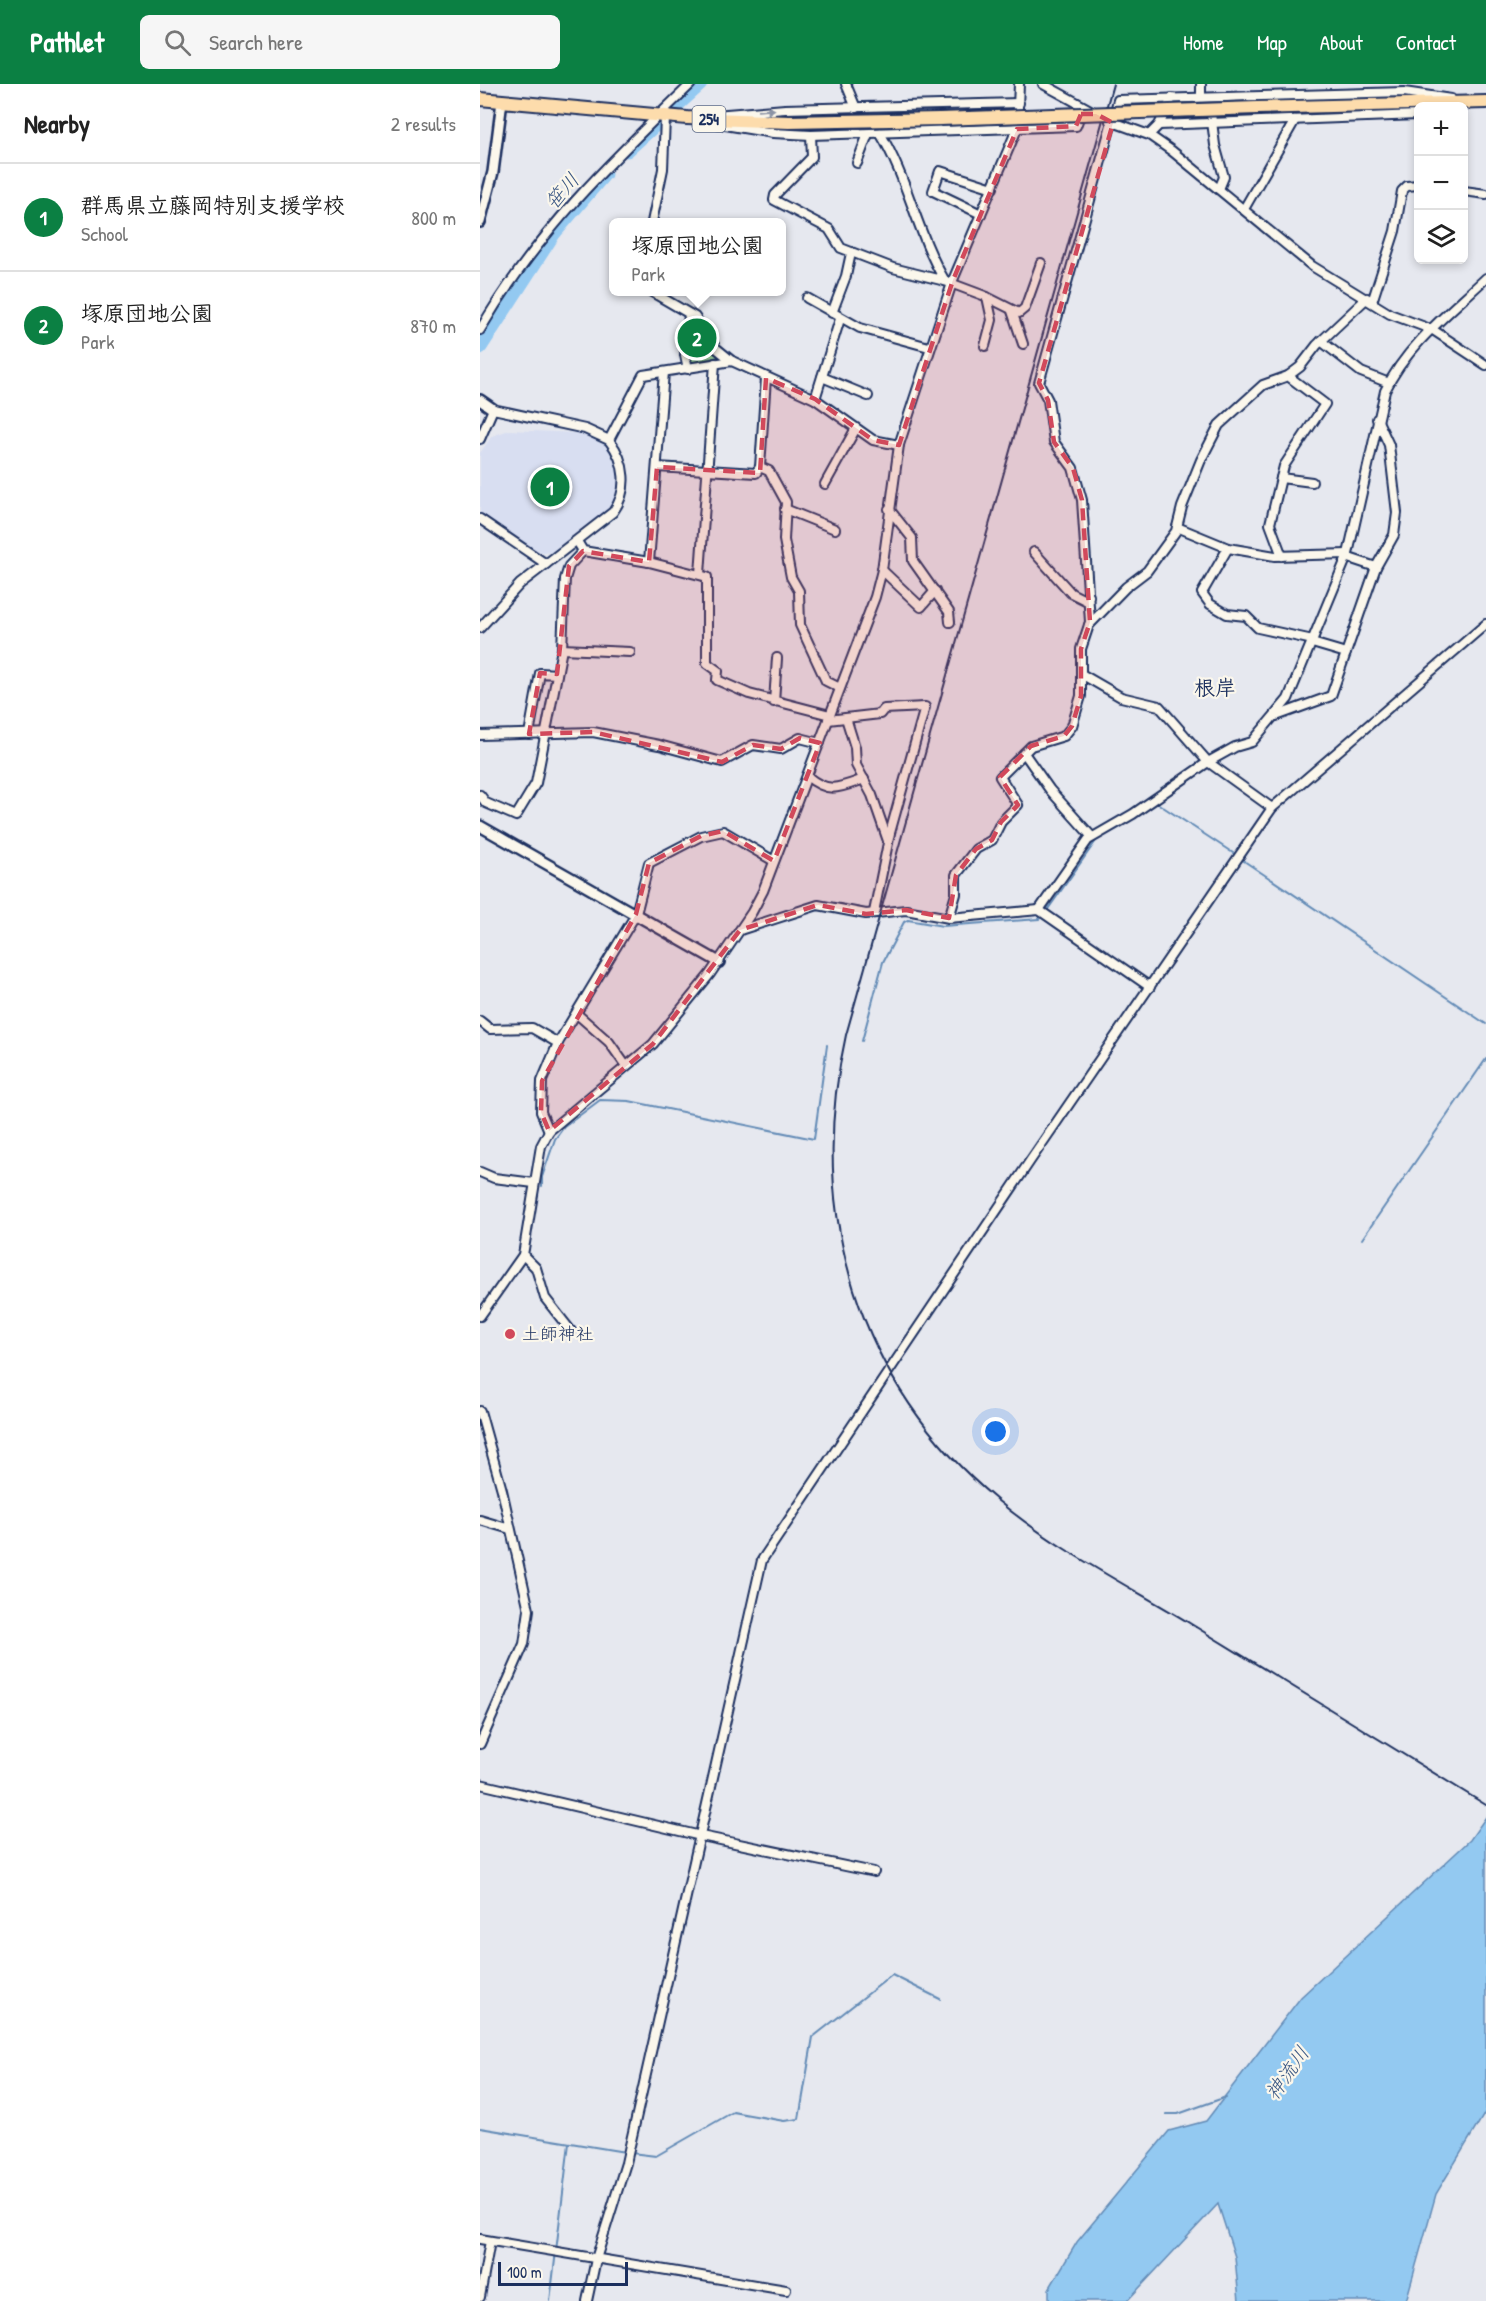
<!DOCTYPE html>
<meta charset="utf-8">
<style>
body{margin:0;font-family:"Patrick Hand","Klee One",sans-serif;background:#f6f6f6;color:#222}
.controls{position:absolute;right:18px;top:18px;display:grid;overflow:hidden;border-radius:9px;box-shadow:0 3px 9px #0003}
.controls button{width:54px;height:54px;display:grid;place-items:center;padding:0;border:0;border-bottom:2px solid #e0e0e0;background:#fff;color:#222;font:30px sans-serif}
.scale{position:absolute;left:18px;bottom:15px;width:130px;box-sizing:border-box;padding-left:6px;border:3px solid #1b2f5e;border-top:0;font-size:16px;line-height:21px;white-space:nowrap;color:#1b2f5e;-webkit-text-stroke:4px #fbf7ec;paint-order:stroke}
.you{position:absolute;left:516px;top:1348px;width:21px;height:21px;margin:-15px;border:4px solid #fff;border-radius:50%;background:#1a73e8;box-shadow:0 0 0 9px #1a73e833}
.badge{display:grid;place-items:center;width:39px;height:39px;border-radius:50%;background:#0b8043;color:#fff;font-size:20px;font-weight:700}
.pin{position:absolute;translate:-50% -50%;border:3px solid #fff;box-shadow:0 2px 6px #0006}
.popup{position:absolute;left:129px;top:134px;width:177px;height:78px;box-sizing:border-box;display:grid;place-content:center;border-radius:9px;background:#fff;filter:drop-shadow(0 2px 4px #0005);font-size:20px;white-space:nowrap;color:#767676}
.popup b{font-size:22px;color:#222}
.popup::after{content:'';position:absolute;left:50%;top:100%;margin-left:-12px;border:12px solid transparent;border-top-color:#fff}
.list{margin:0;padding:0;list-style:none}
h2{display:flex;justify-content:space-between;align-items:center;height:78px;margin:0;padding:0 24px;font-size:26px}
h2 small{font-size:20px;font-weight:400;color:#767676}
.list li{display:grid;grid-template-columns:39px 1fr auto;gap:18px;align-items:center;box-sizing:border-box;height:108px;padding:0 24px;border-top:2px solid #e0e0e0}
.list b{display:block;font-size:22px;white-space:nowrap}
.list p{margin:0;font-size:20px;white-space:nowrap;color:#767676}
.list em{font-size:20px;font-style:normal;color:#767676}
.icon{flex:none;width:33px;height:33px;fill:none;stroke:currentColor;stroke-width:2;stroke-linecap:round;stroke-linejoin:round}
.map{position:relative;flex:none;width:1006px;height:2217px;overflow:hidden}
header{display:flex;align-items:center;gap:36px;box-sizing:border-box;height:84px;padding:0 30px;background:#0b8043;color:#fff}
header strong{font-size:28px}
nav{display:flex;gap:33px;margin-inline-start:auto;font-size:21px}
.search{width:420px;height:54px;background:#f6f6f6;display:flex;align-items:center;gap:15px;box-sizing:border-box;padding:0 21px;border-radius:9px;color:#767676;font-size:22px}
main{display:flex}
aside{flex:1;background:#fff}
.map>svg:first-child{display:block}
</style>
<header>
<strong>Pathlet</strong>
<div class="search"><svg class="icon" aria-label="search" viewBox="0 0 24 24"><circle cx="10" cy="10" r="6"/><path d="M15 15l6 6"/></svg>Search here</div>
<nav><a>Home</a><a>Map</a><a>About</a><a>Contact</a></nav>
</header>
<main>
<aside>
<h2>Nearby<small>2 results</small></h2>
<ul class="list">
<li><span class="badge">1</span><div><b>群馬県立藤岡特別支援学校</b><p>School</p></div><em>800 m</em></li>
<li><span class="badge">2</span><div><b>塚原団地公園</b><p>Park</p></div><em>870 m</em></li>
</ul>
</aside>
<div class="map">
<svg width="1006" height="2217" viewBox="0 0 1006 2217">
<rect width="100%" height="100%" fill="#e6e8ef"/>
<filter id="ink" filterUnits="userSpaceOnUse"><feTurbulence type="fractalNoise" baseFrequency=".0167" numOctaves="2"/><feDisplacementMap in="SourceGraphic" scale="12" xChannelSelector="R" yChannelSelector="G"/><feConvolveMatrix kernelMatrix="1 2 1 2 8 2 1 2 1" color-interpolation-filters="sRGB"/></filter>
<g filter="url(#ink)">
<path fill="#d8def1" d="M 29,346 L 99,349 L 131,362 L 139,380 L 142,395 L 139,412 L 132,423 L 70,469 L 55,467 L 0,430 L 0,369 L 12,352 Z"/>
<path fill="#abe7ad" stroke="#638b86" stroke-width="1.5" d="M 212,235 L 234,267 L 241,272 L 210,279 L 209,268 Z"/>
<path fill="#93c9f1" stroke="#638bb6" stroke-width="1.5" d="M 1006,1733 L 1006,2027 L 956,2110 L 926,2217 L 759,2217 L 755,2173 L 738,2120 L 647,2217 L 569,2217 L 569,2205 L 597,2158 L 689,2047 L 726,2037 L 821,1913 L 990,1756 Z"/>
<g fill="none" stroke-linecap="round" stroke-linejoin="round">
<g stroke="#638bb6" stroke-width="2">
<path d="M 641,741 L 677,719 L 756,771"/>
<path d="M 761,775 L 1006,940"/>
<path d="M 566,828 L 618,754"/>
<path d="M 382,957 L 403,878 L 424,838 L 428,836 L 463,842 L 559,835 L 562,832"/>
<path d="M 62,1102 L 62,1093 L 75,1055 L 84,1043 L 120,1016 L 149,1017 L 334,1055 L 347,961"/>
<path d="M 882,1155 L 1006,975"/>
<path d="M 686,2030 L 698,2030 L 746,2013"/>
<path d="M 0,2044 L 145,2068"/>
<path d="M 151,2069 L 176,2072 L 253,2028 L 304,2037 L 319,2035 L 333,1953 L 412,1891 L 460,1915"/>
<path d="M 70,2217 L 89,2059"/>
</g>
<g stroke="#93c9f1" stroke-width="15">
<path d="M 147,66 L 220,0"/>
<path d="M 0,263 L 73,150 L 124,90"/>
</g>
<defs>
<g id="minor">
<path d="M 366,0 L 376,24"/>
<path d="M 563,0 L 614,28"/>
<path d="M 721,0 L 721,13"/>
<path d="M 730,22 L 735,61 L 744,93 L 739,105"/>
<path d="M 235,31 L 305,25 L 539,19"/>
<path d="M 630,37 L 669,51 L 692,67 L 832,182 L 910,230 L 953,246 L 1006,281"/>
<path d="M 239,40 L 293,49 L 331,51 L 596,42 L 602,26"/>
<path d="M 679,41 L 938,31"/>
<path d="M 400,49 C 428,95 437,150 465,197"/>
<path d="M 331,51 L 332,73 L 295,111 L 294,116 L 349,145 L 361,164 L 413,184 L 465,197 L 505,212 L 539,229 L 545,224 L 561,179"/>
<path d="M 669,51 L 679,41 L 692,14"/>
<path d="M 377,79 L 388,50"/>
<path d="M 984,107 L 1006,110"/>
<path d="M 764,125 L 815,36"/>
<path d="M 501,130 L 453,107 L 460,87 L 513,104"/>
<path d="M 172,138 L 183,85 L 185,33"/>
<path d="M 172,208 L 215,233 L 236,264 L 252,277 L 335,315 L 393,356 L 419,361"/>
<path d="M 327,214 L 380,244 L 449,263"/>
<path d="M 892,218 L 915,147 L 922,107 L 927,102 L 938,101"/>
<path d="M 532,227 L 543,260"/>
<path d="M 352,229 L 366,192 L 371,169"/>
<path d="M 0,246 C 57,148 130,78 211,0"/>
<path d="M 841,257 L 881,288 L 909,299"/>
<path d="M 505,262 L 512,236 L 507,213"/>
<path d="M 208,285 L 205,271 L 209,230"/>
<path d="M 342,293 L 388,312"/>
<path d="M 286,294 L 280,383 L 289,387 L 306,418 L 304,456 L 311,493 L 319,507 L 320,541 L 346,597 L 360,604"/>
<path d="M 335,315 L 360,235"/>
<path d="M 0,355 L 13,325 L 105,345 L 129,356 L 163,291 L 252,277"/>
<path d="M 177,383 L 276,389 L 280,383"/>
<path d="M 801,394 L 832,398"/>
<path d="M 345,400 L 375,346"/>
<path d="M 305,425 L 355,445"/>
<path d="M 409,425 L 432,454 L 433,477 L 469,528 L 470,538"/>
<path d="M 0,435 L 66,480 L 133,428 C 149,406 146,378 129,356"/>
<path d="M 697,443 L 748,464 L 795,472 L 868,470"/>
<path d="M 97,457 L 103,467 L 169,478 L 227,493 L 227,579 L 238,587 L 237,596 L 269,610 L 350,631"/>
<path d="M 748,464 L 722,509 L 730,520 L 747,530 L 766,532 L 778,544 L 833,556"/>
<path d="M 554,468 L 591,509 L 605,516 L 609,512"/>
<path d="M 802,472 L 790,440 L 801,394 L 804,382 L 845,320 L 808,292"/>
<path d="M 866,473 L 896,483"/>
<path d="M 169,478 L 184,288"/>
<path d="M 402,486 L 441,523 L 455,507"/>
<path d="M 220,490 L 235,279"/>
<path d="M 609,541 L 646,503 L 667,487 L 696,447 L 702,423 L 721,376 L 739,341 L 783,301 L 808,292 L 820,283 L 837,261 L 887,214"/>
<path d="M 0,544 L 40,500 L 66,480"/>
<path d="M 832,559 L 866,569"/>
<path d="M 82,565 L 150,568"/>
<path d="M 603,591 L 641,613 L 679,622 L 728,678 L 792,724"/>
<path d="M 294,618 L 297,574"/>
<path d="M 796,632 L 851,612 L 896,483 L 914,451 L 917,429 L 909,361 L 897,335"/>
<path d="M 366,634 L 375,663 L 376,681 L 392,711 L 408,757"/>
<path d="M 348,636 L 400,630 L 404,625 L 445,623 L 410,749 L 394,828"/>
<path d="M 49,650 L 60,589 L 77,590"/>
<path d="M 0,651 L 113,648 L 179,661 L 242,678 L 273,661 L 301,665 L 320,654 L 340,659"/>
<path d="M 544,669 L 570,706 L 612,753"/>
<path d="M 327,692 C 348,710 359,704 384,695"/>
<path d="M 0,711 L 6,719 L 36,732 L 56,699 L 82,565 L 85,495 L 89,482 L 103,467"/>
<path d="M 559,826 L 608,756 L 653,730 L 728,678 L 755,663 L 772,658 L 808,615 L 868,470 L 905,307 C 926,262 970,228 1006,194"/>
<path d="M 469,834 L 476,810 L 476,791 L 496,765 L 512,756 L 521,738 L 538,721 L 520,693 L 551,662 L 584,652 L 592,642 L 601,612 L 601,565 L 610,538 L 602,416 L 593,384 L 574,358 L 568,316 L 559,299 L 638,16 L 924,8 L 971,15"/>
<path d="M 260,846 L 338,821 L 386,830 L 426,826 L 469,834 L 559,826 L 670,903"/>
<path d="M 97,930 L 129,958 L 146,982"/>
<path d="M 0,937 L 10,945 L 52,944 L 78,959"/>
<path d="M 69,1047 L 61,1028 L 62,997 L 78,959 L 156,830 L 169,779 L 221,752 L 243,747 L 294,777"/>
<path d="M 0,1088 L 14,1094 L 54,1099"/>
<path d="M 43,1171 L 56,1184 L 65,1214 L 91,1247"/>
<path d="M 0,1232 L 43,1171 L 61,1062 L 69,1047 L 173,960 L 230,890 L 272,828 L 283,807 L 395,513 L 402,486 L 419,361 L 473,196 L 537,45 L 539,0"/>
<path d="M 0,1327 L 22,1406 L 49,1526 L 44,1560 L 0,1660"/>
<path d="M 0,1436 L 30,1445"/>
<path d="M 0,1700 L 221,1752 L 394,1788"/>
<path d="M 0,2155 L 306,2206"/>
<path d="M 0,2213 L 10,2157"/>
<path d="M 107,2217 L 116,2175 L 146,2079 L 282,1476 L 550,1077 L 792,724 L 1006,540"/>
</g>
<g id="tertiary">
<path d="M 0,138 L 13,88 L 22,17"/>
<path d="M 0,316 L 13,325"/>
<path d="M 0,742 L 239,878"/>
</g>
<g id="trunk">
<path d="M 0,15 L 207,34 L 309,38 L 460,35"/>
<path d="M 777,24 L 1006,18"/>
</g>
</defs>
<use href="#minor" stroke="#1b2f5e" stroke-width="12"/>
<use href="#tertiary" stroke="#1b2f5e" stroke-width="14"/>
<use href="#trunk" stroke="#1b2f5e" stroke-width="16"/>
<use href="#minor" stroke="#fbf7ec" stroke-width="8"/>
<use href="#tertiary" stroke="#fbf7ec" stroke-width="9"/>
<use href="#trunk" stroke="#fddcac" stroke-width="12"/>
<path stroke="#1b2f5e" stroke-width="2" d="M 633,0 L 366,951 C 326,1127 377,1299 517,1416 C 574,1464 647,1501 711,1540 C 809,1600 908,1661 1006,1721"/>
<defs>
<path id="trunk-bridge" d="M 460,35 L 777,24"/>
</defs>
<use href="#trunk-bridge" stroke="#1b2f5e" stroke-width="16" stroke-linecap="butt"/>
<use href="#trunk-bridge" stroke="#fddcac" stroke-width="12"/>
</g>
<defs><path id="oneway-solid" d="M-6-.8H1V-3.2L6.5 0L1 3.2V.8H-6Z" transform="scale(1.5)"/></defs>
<use fill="#8b93a5" href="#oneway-solid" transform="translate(286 26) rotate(-3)"/>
</g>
<path fill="#d1495b" fill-opacity="0.2" stroke="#d1495b" stroke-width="4.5" stroke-dasharray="12 8" stroke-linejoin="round" d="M 601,30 L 616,30 L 633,39 L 559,299 L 568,316 L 574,358 L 593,384 L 602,416 L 610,538 L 601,565 L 601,612 L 592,642 L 584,652 L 551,662 L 520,693 L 538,721 L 521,738 L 512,756 L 496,765 L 476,791 L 469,834 L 426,826 L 386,830 L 338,821 L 260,846 L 173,960 L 69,1047 L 61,1028 L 62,997 L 156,830 L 169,779 L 221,752 L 243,747 L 294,777 L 340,659 L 320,654 L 301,665 L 273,661 L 242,678 L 113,648 L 49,650 L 60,589 L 77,590 L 89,482 L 103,467 L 169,478 L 177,383 L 280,389 L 286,294 L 335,315 L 393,356 L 419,361 L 473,196 L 537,45 L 596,42 Z"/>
<circle fill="#d1495b" stroke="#fbf7ec" stroke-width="2" cx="30" cy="1250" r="6"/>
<g text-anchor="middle" stroke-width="4.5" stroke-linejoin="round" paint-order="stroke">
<rect fill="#fbf7ec" stroke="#5e6b89" stroke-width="1.5" x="212.5" y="22" width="33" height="26" rx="4.5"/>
<g font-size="16" font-weight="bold" fill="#1b2f5e">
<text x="229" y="41">254</text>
</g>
<g font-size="18" fill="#1b2f5e" stroke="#fbf7ec" text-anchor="start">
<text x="42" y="1256">土師神社</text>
</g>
<g font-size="20" font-style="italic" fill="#395683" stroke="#fbf7ec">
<text transform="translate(82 107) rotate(-49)" y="7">笹川</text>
<text transform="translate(807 1989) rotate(-55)" y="7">神流川</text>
</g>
<g font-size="21" font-weight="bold" fill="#1b2f5e" stroke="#fbf7ec">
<text x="735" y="611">根岸</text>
</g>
</g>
</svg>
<div class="controls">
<button>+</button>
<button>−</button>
<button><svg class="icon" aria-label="layers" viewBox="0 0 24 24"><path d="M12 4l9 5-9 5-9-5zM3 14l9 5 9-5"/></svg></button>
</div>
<div class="scale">100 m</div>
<div class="you"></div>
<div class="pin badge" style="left:70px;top:403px">1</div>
<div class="pin badge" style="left:217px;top:254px">2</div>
<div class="popup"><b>塚原団地公園</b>Park</div>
</div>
</main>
